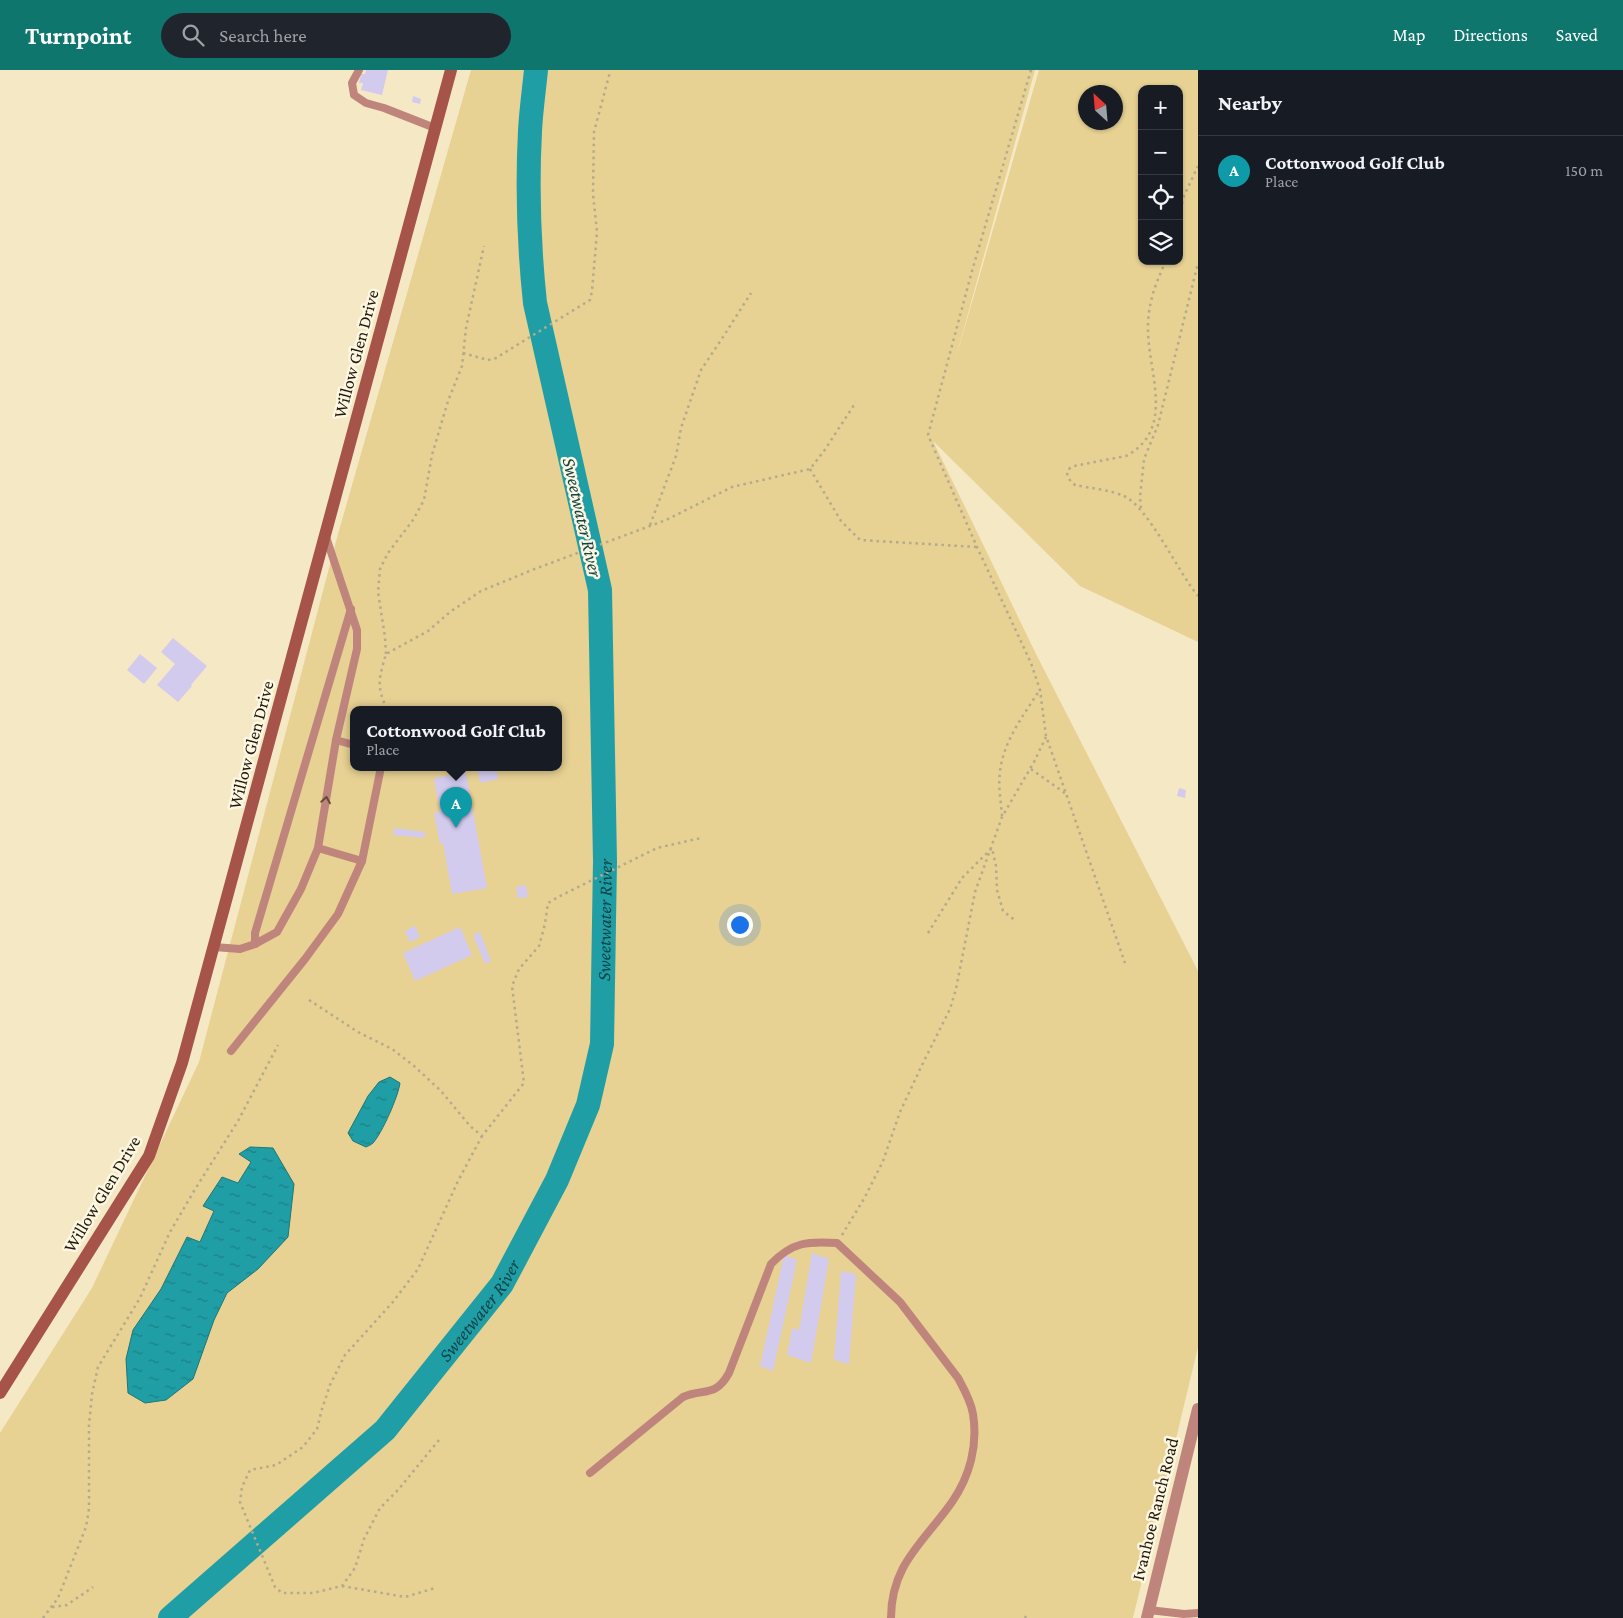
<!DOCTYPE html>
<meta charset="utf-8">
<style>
body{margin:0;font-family:"Crimson Pro",serif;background:#20242c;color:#f1f3f6}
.controls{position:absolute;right:15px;top:15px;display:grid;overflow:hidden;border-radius:10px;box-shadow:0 1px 4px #0004}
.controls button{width:45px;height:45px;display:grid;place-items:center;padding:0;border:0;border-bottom:1px solid #363941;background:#171b24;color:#f1f3f6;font:25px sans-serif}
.compass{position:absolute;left:1078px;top:15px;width:45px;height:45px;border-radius:50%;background:#171b24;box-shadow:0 1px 4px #0004;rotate:334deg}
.you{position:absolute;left:739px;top:854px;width:18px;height:18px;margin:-12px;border:4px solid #fff;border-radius:50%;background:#1a73e8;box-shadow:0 0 0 8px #1a73e833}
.badge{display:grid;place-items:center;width:32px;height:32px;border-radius:50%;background:#0f766e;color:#fff;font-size:16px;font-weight:700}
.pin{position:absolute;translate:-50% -41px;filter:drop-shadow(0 1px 2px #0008)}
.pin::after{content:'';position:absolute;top:26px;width:18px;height:15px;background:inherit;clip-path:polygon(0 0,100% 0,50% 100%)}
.popup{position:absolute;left:350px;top:636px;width:212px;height:65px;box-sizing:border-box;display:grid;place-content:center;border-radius:10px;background:#171b24;filter:drop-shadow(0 1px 4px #0005);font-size:16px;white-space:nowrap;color:#9ea1a6}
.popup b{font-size:19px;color:#f1f3f6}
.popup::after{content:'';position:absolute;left:50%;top:100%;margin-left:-10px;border:10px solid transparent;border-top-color:#171b24}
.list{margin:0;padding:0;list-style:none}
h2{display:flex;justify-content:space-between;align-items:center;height:65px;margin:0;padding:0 20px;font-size:21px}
h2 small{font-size:16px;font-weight:400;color:#9ea1a6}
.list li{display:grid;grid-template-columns:32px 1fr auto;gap:15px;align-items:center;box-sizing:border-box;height:70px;padding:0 20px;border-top:1px solid #363941}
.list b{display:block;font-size:19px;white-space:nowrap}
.list p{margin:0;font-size:16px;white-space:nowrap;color:#9ea1a6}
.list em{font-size:16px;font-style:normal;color:#9ea1a6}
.icon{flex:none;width:28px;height:28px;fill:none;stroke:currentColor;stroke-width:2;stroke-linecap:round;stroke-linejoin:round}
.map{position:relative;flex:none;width:1198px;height:1548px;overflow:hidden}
header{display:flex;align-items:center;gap:30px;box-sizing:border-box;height:70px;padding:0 25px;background:#0f766e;color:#fff}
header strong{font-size:24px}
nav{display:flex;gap:28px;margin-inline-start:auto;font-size:18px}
.search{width:350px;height:45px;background:#20242c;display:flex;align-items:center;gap:12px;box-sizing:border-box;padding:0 18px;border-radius:28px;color:#9ea1a6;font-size:19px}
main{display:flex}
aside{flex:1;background:#171b24}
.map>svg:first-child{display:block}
</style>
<header>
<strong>Turnpoint</strong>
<div class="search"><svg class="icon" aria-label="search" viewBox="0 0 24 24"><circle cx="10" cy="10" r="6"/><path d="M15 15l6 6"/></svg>Search here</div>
<nav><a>Map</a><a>Directions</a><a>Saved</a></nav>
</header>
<main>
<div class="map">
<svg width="1198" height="1548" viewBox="0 0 1198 1548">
<defs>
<pattern id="water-ripples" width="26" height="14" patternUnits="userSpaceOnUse" patternTransform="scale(1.25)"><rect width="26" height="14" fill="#209ea5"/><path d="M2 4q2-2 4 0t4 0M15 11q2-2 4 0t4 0" fill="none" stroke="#1b8085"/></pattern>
</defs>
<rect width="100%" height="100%" fill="#f5e8c5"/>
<path fill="#e7d193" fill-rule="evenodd" d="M 471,0 L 1035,0 L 953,298 L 1039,0 L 1198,0 L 1198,572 L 1080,516 L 933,371 L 1036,584 L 1198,901 L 1198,1277 L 1133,1548 L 0,1548 L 0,1363 L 92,1218 L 199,992 L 338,464 ZM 1142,19 L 1179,19 L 1179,191 L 1142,191 ZM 1086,22 L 1116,22 L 1116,52 L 1086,52 ZM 354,639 L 558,639 L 558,697 L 354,697 Z"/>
<g fill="url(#water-ripples)" stroke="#1f7677">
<path d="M 390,1007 L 400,1013 C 398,1027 382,1063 373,1073 C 371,1075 368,1076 366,1077 L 353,1071 L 348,1063 L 368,1026 L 379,1012 Z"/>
<path d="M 250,1077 L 273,1078 L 294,1114 L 288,1167 L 258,1199 L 227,1223 L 214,1250 L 193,1309 L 166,1330 L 145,1333 L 128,1323 L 126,1289 L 133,1260 L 161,1219 L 187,1167 L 200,1172 L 214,1141 L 203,1136 L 222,1107 L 238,1113 L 251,1092 L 239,1084 Z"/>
</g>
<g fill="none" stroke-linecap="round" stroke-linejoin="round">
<path stroke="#209ea5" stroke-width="24" id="s1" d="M 170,1548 L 385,1360 L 502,1214 L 557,1110 L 588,1035 L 602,974 L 605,791 L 600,520 L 535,233 C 529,176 527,118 530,61 C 531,41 534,20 536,0"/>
</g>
<g fill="#d3cbee">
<path d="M 366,0 L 388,0 L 382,25 L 361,20 L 363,13 L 359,13 L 361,4 L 365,4 Z"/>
<path d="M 413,26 L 421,29 L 420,34 L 412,32 Z"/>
<path d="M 173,568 L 207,596 L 191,615 L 192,616 L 178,632 L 157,615 L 175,594 L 161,582 Z"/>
<path d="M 140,584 L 157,598 L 144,614 L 127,600 Z"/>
<path d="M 477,697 L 496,697 L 498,709 L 480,713 Z"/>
<path d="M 466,703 L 487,818 L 452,824 L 443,773 L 440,774 L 434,743 L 440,742 L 434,708 Z"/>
<path d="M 1179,718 L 1186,720 L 1185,728 L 1177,726 Z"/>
<path d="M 394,758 L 425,762 L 424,768 L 393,765 Z"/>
<path d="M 526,815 L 528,827 L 518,828 L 516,817 Z"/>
<path d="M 415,856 L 420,867 L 410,872 L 405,861 Z"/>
<path d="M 460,857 L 472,885 L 415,911 L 403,883 Z"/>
<path d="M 480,862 L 491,891 L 485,894 L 473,865 Z"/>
<path d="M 812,1183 L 829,1189 L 811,1293 L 787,1285 L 792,1258 L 799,1260 Z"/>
<path d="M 784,1185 L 797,1190 L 773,1301 L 760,1296 Z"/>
<path d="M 841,1201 L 856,1204 L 849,1294 L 834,1290 Z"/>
</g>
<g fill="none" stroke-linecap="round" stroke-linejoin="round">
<g stroke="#b4aa8d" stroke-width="2.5" stroke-dasharray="2.5 4" stroke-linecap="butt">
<path d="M 1031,0 L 972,201 L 928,365 L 977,477 L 1031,593 L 1040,620 L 1046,666 L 1125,893"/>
<path d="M 1179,153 L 1183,128 L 1198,96"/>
<path d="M 1166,191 C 1156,212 1148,233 1148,257 C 1147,300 1177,359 1126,386 L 1074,396 C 1063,400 1067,409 1075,415 C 1089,418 1111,420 1124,426 C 1149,438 1178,502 1198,526"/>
<path d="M 463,283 L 488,290 L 496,288 L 590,230 L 592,221 L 597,162 L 593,124 L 594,62 L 610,2"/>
<path d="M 810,399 L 841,451 L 860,470 L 977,477"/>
<path d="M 1141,438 L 1140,427 L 1144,389 L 1158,355 L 1198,193"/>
<path d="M 650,455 L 676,386 L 681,358 L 701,300 L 723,267 L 751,223"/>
<path d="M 386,584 L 385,567 L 378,522 L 380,499 L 388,483 L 413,450 L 424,430 L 432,385 L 448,331 L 462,296 L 466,258 L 484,176"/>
<path d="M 387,639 C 376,616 379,608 386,584 L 428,561 L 450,542 L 481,521 L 532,500 L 666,450 L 732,417 L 810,399 L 824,381 L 856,332"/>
<path d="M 1031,699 L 1066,724"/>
<path d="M 1002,746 C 1001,732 998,716 1000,702 C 1003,672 1023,646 1039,621"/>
<path d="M 928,863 L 962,808 L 992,778 L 996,796 L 997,820 L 1003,841 L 1016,851"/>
<path d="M 309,930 L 358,962 L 392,979 L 413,995 L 441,1021 L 470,1056 L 482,1066 L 524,1013 L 512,916 L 519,899 L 539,876 L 545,854 L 548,833 L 560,826 L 657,778 L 701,768"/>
<path d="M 842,1165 L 865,1127 L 883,1091 L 900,1042 L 922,995 L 950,939 L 956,919 L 975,822 L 1002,747 L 1034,692 L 1046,667"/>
<path d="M 439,1370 L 398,1420 L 380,1438 L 364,1469 L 355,1498 L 342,1516 L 313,1523 L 282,1523 L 275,1517 L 240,1432 L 242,1417 L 250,1400 L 276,1395 L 303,1377 L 317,1359 L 322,1339 L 330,1315 L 345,1285 L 392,1233 L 418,1199 L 458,1111 L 482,1066"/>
<path d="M 342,1516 L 405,1527 L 435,1518"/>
<path d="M 52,1537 L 67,1535 L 93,1517"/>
<path d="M 43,1548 L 58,1528 L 86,1457 L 89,1439 L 89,1355 L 92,1324 L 98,1297 L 140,1228 L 170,1162 L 194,1121 L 238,1051 L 278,975"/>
<path d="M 1025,1548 L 1026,1546"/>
</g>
<g stroke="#bf857d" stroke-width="8">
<path d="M 359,0 L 352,13 L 354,25 L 366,33 L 384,38 L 435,58"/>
<path d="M 336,670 L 354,675"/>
<path d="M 318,778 L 336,670 L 357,579 L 357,560 L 326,467"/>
<path d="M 362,791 L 381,697"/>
<path d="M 255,874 L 255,863 L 351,539"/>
<path d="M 214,877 L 240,879 L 255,874 L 277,862 L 301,819 L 318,778 L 362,791 L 338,844 L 305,889 L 231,981"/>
<path d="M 590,1403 L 683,1327 C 704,1318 715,1328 729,1303 L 771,1194 C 792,1172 808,1171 837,1173 L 900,1232 L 958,1308 C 964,1319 971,1331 973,1344 C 978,1375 970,1406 952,1432 C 924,1472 891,1494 891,1548"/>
<path d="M 1149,1540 L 1184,1544 L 1198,1543"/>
</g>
<path stroke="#bf857d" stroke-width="12" d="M 1147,1548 L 1198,1339"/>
<path stroke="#a65449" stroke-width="12" d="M 0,1323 L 149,1086 L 182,993 L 451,0"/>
</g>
<defs><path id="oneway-chevron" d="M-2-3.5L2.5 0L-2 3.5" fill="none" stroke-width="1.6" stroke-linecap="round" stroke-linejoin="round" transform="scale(1.25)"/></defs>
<use stroke="#664a3f" href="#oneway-chevron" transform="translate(326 730) rotate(-81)"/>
<g text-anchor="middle" stroke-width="5" stroke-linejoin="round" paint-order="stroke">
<g font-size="18" fill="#1e190c" stroke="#fdf6e0">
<text transform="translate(356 284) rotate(-75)" y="6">Willow Glen Drive</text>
<text transform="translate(251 675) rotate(-75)" y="6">Willow Glen Drive</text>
<text transform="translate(102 1124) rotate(-59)" y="6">Willow Glen Drive</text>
<text transform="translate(1155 1439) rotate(-76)" y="6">Ivanhoe Ranch Road</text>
</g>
<g font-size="19" font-style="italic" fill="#0f4447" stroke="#fdf6e0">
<text transform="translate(583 447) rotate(77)" y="7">Sweetwater River</text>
<text dy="7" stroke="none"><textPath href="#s1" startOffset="858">Sweetwater River</textPath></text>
<text dy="7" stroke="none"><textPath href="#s1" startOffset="438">Sweetwater River</textPath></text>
</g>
</g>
</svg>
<div class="controls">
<button>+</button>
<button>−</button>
<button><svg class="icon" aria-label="locate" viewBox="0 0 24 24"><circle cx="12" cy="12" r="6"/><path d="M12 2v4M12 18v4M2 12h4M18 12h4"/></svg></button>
<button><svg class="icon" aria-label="layers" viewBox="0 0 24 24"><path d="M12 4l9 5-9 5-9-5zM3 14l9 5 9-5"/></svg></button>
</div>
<svg class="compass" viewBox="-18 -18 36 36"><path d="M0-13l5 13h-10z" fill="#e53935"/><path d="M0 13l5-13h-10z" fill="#9ea1a6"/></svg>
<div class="you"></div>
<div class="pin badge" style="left:456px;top:758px;background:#0f9aa8">A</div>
<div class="popup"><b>Cottonwood Golf Club</b>Place</div>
</div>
<aside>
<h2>Nearby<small></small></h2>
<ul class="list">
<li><span class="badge" style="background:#0f9aa8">A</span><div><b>Cottonwood Golf Club</b><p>Place</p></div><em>150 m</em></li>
</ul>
</aside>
</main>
